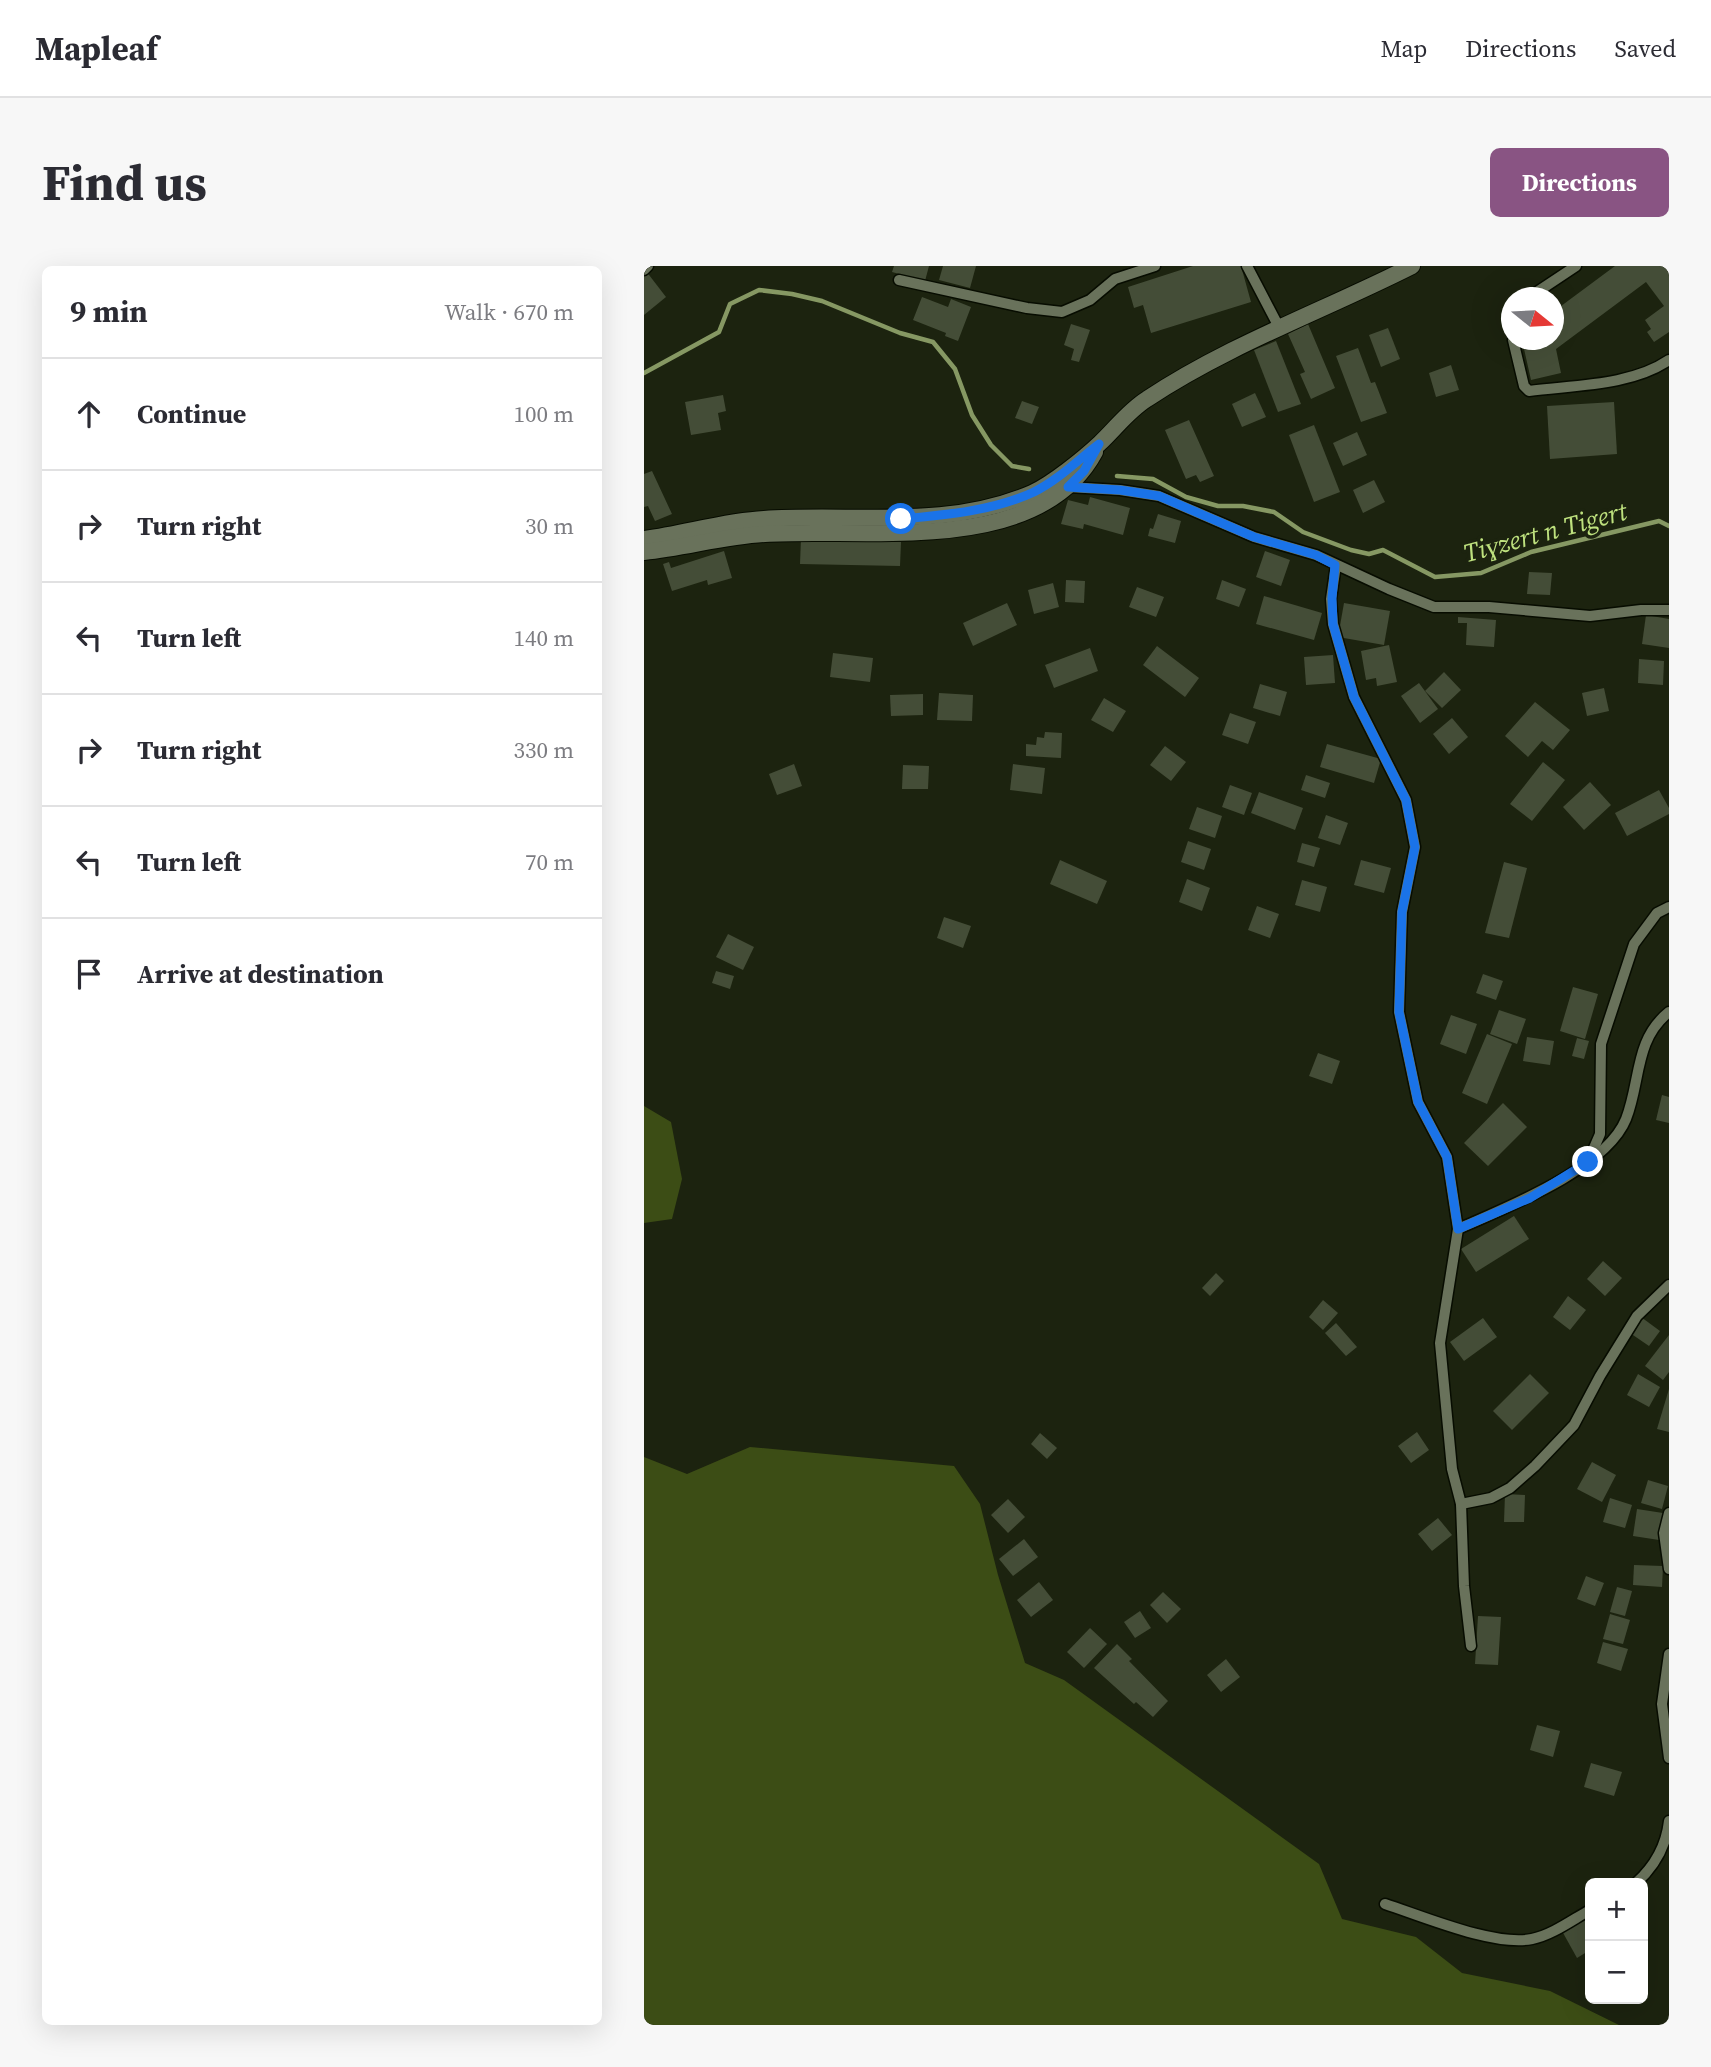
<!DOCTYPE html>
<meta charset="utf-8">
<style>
body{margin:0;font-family:"Source Serif 4",serif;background:#f7f7f7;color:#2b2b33}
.controls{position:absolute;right:21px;bottom:21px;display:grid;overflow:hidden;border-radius:10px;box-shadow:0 7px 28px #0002}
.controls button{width:63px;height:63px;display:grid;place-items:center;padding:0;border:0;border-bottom:2px solid #e1e1e2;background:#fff;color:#2b2b33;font:35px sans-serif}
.compass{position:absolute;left:857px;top:21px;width:63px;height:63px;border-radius:50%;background:#fff;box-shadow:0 7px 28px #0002;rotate:108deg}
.stop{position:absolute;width:21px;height:21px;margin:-16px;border:5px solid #1a73e8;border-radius:50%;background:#fff}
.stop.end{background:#1a73e8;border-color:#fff;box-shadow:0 2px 7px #0008}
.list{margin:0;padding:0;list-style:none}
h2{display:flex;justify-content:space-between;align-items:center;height:91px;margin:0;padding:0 28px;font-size:30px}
h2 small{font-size:23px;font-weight:400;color:#7c7c81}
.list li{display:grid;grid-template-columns:46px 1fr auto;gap:21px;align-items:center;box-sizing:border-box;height:112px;padding:0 28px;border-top:2px solid #e1e1e2}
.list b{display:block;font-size:26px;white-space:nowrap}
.list em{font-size:23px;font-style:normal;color:#7c7c81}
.icon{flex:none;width:38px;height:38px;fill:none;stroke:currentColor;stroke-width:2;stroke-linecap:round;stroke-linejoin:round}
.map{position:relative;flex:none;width:1025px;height:1759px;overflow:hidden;border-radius:10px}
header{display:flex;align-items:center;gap:42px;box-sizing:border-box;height:98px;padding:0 35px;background:#fff;border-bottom:2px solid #e1e1e2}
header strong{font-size:33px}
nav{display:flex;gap:38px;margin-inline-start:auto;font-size:24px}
.intro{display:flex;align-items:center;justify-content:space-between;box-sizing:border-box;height:168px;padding:0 42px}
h1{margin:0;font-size:49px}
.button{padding:18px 32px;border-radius:10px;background:#895483;color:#fff;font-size:24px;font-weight:700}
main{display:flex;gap:42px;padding:0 42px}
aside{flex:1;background:#fff;border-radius:10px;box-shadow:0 7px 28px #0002}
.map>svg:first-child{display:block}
</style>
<header>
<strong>Mapleaf</strong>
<nav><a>Map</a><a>Directions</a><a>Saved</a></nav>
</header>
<div class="intro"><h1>Find us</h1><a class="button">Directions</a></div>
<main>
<aside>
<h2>9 min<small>Walk · 670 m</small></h2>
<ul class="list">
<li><svg class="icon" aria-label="ahead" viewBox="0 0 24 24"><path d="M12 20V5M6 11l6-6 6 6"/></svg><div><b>Continue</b></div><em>100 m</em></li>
<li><svg class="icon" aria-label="right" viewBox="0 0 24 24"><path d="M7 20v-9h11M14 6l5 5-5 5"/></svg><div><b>Turn right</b></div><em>30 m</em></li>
<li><svg class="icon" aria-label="left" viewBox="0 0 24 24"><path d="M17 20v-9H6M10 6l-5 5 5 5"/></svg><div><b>Turn left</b></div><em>140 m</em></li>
<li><svg class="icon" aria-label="right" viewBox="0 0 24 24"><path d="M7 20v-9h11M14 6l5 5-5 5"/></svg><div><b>Turn right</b></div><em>330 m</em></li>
<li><svg class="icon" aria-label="left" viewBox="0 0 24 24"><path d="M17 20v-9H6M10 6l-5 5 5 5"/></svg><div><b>Turn left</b></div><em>70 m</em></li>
<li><svg class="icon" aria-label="arrive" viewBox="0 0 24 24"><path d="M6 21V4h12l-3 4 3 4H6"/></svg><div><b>Arrive at destination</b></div></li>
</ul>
</aside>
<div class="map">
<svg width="1025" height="1759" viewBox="0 0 1025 1759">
<rect width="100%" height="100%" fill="#1c230f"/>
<g fill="#3c4d15">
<path d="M 0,840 L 27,856 L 38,913 L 28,953 L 0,957 Z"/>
<path d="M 106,1181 L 310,1200 L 336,1238 L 354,1309 L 381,1397 L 420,1414 L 675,1598 L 698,1653 L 772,1671 L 818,1707 L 906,1725 L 975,1759 L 0,1759 L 0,1191 L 43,1208 Z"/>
</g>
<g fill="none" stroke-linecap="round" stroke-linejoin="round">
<g stroke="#869863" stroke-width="4.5">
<path d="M 0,107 L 75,66 L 86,38 L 115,24 L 148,28 L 178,35 L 256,67 L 289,76 L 311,103 L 328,149 L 347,179 L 368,200 L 385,203"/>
<path d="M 473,210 L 509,213 L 542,231 L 574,240 L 599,240 L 630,246 L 659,266 L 707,284 L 725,288 L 739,284 L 791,311 L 837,307 L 887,286 L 1015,255 L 1025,260"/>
</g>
</g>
<g fill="#444d37">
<path d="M 250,0 L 285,0 L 281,15 L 248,6 Z"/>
<path d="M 299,0 L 332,0 L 326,22 L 295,14 Z"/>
<path d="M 549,0 L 597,0 L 607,36 L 507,67 L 499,39 L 490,42 L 484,21 Z"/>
<path d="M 971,0 L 1020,0 L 1025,7 L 1025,66 L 1010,76 L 1003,66 L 1007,63 L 1001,54 L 1020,40 L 1002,16 L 912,83 L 917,107 L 887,114 L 878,74 L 909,74 L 909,46 Z"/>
<path d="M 2,5 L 22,31 L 0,49 L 0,7 Z"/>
<path d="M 278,31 L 304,41 L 307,33 L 327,41 L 314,75 L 301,70 L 302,67 L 269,54 Z"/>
<path d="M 427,58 L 446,64 L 435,96 L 427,94 L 430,83 L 420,79 Z"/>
<path d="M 664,58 L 691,122 L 667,133 L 656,108 L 661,106 L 644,68 Z"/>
<path d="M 744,62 L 756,93 L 737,101 L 725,69 Z"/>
<path d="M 632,75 L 657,138 L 634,146 L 610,84 Z"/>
<path d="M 714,82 L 727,117 L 731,116 L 743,147 L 717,156 L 692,90 Z"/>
<path d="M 807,99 L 815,124 L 792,131 L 785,107 Z"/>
<path d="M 611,127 L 622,151 L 598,161 L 588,138 Z"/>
<path d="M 79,129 L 82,145 L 74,147 L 77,164 L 47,169 L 41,136 Z"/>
<path d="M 378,135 L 395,141 L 388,158 L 371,152 Z"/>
<path d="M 970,136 L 973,188 L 906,193 L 903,140 Z"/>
<path d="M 545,154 L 570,210 L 556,216 L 552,209 L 542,213 L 521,164 Z"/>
<path d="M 670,159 L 696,226 L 670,236 L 645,169 Z"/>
<path d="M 713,166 L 723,189 L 699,200 L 689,177 Z"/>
<path d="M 8,205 L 28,248 L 11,255 L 4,240 L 0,241 L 0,208 Z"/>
<path d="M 730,214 L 741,236 L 719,247 L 709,224 Z"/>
<path d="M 446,231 L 486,242 L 479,269 L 440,258 L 439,263 L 417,258 L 424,234 L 444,239 Z"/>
<path d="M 514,248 L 537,255 L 531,277 L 504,270 L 506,262 L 509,263 Z"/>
<path d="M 157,272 L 257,276 L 256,300 L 156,298 Z"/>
<path d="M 80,285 L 88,312 L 64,319 L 63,314 L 28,325 L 19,298 L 25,296 L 27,302 Z"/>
<path d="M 621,285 L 646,294 L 637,320 L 612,311 Z"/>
<path d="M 885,306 L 908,307 L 906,329 L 883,328 Z"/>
<path d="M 422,314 L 441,315 L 440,337 L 421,336 Z"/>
<path d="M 578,314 L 602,323 L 595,341 L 572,333 Z"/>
<path d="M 409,317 L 415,341 L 390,348 L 384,324 Z"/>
<path d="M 493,321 L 520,331 L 512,351 L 485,341 Z"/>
<path d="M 620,330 L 678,347 L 670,374 L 612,358 Z"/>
<path d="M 363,337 L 373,359 L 329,380 L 319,357 Z"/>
<path d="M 700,337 L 746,345 L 740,379 L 694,371 Z"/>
<path d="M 1002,349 L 1025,353 L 1025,382 L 998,378 Z"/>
<path d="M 814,351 L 852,354 L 850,381 L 822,379 L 823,357 L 814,357 Z"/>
<path d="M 745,379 L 753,416 L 733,420 L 732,412 L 722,414 L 717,385 Z"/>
<path d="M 513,380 L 555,412 L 541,431 L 499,399 Z"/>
<path d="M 446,382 L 454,405 L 410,422 L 401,399 Z"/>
<path d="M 189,387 L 229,392 L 226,416 L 186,411 Z"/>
<path d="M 689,389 L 691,417 L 662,419 L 660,391 Z"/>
<path d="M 995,393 L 1020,395 L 1019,419 L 994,417 Z"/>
<path d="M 800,406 L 817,424 L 798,442 L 781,425 Z"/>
<path d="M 775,417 L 794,443 L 776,457 L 757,430 Z"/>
<path d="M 616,418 L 643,426 L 636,450 L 609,442 Z"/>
<path d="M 960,422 L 965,445 L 943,450 L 938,427 Z"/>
<path d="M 295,427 L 329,429 L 328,455 L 293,454 Z"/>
<path d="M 279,428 L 279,449 L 247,450 L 246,429 Z"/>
<path d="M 460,432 L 482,445 L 469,466 L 447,454 Z"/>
<path d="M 891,436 L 926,464 L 909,484 L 898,475 L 884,491 L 861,470 Z"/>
<path d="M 586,447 L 612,456 L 604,478 L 578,469 Z"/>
<path d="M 808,452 L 824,471 L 805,488 L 789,468 Z"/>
<path d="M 401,466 L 418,467 L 417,492 L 382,490 L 382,478 L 392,479 L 393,471 L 400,472 Z"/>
<path d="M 683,478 L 737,493 L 730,517 L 676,501 Z"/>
<path d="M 521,480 L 542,496 L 527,515 L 506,499 Z"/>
<path d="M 899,496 L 921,514 L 888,555 L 866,538 Z"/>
<path d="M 150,498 L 158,520 L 133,529 L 125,508 Z"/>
<path d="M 369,498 L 401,502 L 398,528 L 366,524 Z"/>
<path d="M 259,499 L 285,500 L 284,523 L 258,523 Z"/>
<path d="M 662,509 L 686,517 L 681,532 L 657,524 Z"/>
<path d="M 946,516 L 967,539 L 940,564 L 919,541 Z"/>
<path d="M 586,519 L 608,527 L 600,549 L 578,541 Z"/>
<path d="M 1015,524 L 1025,542 L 1025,548 L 983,570 L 971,547 Z"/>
<path d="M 615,526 L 659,542 L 651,564 L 607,547 Z"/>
<path d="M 553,541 L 578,550 L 571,572 L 545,563 Z"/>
<path d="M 682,549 L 704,557 L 696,579 L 674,572 Z"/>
<path d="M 544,575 L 567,583 L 560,604 L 537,596 Z"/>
<path d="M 658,577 L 676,582 L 670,601 L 653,596 Z"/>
<path d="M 416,594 L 463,615 L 453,638 L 406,618 Z"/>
<path d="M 717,594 L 747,602 L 740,627 L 710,619 Z"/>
<path d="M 860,596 L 883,602 L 865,672 L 841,667 Z"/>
<path d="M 543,613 L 566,622 L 558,645 L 535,636 Z"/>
<path d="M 658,614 L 683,621 L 676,646 L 651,639 Z"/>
<path d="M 613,640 L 635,648 L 626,672 L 604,664 Z"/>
<path d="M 300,651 L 327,660 L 319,682 L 293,672 Z"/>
<path d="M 84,668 L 110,681 L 99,704 L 72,691 Z"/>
<path d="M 72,705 L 90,710 L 86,723 L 68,717 Z"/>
<path d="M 839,708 L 859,715 L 852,734 L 832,727 Z"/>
<path d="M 929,721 L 954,728 L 941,773 L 916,765 Z"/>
<path d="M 855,744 L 882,753 L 873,778 L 846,768 Z"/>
<path d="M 807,749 L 833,758 L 822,788 L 796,778 Z"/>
<path d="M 843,768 L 868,778 L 843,838 L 818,827 Z"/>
<path d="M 883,771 L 910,775 L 906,799 L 879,795 Z"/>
<path d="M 933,772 L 945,775 L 940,793 L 928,790 Z"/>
<path d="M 674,787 L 696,795 L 688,818 L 665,810 Z"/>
<path d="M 1018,829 L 1025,831 L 1025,857 L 1012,854 Z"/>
<path d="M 859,837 L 883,861 L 844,900 L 820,877 Z"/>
<path d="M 870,950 L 885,973 L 832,1006 L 817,983 Z"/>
<path d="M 959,995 L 978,1012 L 961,1030 L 943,1013 Z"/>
<path d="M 572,1007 L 580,1015 L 566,1030 L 558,1022 Z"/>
<path d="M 924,1030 L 942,1044 L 926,1064 L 909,1051 Z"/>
<path d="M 679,1034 L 694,1047 L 679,1064 L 665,1051 Z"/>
<path d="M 997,1051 L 1016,1065 L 1005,1080 L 986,1067 Z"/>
<path d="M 839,1052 L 853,1071 L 820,1095 L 806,1076 Z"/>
<path d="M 692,1057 L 713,1081 L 702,1090 L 681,1067 Z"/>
<path d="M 1025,1069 L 1025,1106 L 1019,1114 L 1001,1100 Z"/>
<path d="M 886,1108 L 905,1127 L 868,1164 L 849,1145 Z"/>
<path d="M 994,1108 L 1016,1121 L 1005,1141 L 983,1129 Z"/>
<path d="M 1025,1123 L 1025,1166 L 1013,1163 Z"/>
<path d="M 773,1166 L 785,1184 L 767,1197 L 754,1180 Z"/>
<path d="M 396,1167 L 413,1182 L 403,1193 L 387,1178 Z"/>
<path d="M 948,1196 L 972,1209 L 958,1236 L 933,1223 Z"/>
<path d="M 1004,1214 L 1024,1220 L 1018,1243 L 997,1237 Z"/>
<path d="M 861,1228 L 881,1229 L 880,1256 L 860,1256 Z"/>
<path d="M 966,1232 L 988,1239 L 981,1262 L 959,1256 Z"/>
<path d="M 364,1233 L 381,1251 L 364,1267 L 347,1249 Z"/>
<path d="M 993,1243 L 1019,1247 L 1015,1274 L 989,1270 Z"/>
<path d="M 794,1252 L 808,1269 L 788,1285 L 774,1268 Z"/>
<path d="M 380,1273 L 394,1291 L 369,1310 L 355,1293 Z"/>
<path d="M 990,1299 L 1019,1300 L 1018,1321 L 989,1319 Z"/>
<path d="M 942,1310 L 960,1317 L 951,1340 L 933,1333 Z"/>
<path d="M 395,1316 L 409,1334 L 387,1351 L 373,1334 Z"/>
<path d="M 973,1321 L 988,1325 L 981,1350 L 966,1346 Z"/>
<path d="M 519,1326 L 537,1343 L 523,1357 L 506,1339 Z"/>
<path d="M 496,1345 L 507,1362 L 491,1372 L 480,1356 Z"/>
<path d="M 966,1348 L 986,1354 L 979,1378 L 959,1373 Z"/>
<path d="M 834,1350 L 857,1351 L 854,1399 L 831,1398 Z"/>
<path d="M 446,1362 L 463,1378 L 440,1402 L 423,1386 Z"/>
<path d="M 959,1376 L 984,1383 L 977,1405 L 953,1397 Z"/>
<path d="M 473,1378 L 488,1393 L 485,1395 L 524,1435 L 509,1451 L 492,1436 L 490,1438 L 450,1402 Z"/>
<path d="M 582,1393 L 596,1411 L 577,1426 L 563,1409 Z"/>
<path d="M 893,1459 L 916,1465 L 909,1491 L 886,1484 Z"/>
<path d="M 947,1497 L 978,1506 L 970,1530 L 940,1521 Z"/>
<path d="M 946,1650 L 946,1684 L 933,1692 L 918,1665 Z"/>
</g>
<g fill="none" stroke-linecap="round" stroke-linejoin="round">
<defs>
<g id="street">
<path d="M 603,0 L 636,63"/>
<path d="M 0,4 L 4,0"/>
<path d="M 255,14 L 383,42 L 418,46 L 446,34 L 471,13 L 511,0"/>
<path d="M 884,32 L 932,0"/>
<path d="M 869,74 L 880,120 L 885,125 C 930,119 987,120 1025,94"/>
<path d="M 424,221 L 476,224 L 515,230 L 610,271 L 672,289 L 745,323 L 790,341 L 845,341 L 946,350 L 997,344 L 1025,344"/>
<path d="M 692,299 L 687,333 L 689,358 L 710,431 L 762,534 L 771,581 L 758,646 L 755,746 L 774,836 L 803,891 L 814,963 L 796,1077 L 808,1203 L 817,1238 L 820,1320 L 827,1380"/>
<path d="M 946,891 L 956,868 L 957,778 L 990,678 L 1013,647 L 1025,641"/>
<path d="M 814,963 C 861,942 962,903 982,853 C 997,815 990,774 1025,746"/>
<path d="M 817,1238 L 847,1232 L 866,1222 L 891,1200 L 930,1159 L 956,1110 L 993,1050 L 1025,1019"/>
<path d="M 1025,1247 L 1020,1267 L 1025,1303"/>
<path d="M 1025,1388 L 1018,1438 L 1025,1492"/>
<path d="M 992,1617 C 1011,1600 1022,1581 1025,1555"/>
<path d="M 741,1638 C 778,1650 851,1681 888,1673 C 908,1669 928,1654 946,1644"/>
</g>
<g id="secondary">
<path d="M 0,273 C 40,268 80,255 120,253 C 210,247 303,264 388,227 C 408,218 440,192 456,177 C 472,162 484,145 503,133 C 584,79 681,44 768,0"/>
<path d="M 0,286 C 41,282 80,270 121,268 C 221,261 394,292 451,186"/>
</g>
</defs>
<use href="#street" stroke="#070c00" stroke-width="13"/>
<use href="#secondary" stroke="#070c00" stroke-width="18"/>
<use href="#street" stroke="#69725b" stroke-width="10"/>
<use href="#secondary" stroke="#69725b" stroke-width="16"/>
</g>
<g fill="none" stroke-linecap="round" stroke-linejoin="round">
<path stroke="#1a73e8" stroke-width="9" d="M 257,253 C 301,249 349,245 390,226 C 414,214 434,194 455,178 L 440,205 L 424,221 L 476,224 L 515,230 L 610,271 L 672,289 L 691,299 L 688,332 L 689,358 L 710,431 L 762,534 L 771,581 L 758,646 L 755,746 L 774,836 L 803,891 L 814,963 L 886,932 L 944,896"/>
</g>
<g text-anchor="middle" stroke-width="7" stroke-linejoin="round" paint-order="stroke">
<g font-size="26" font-style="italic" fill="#bee17e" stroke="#1c230f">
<text transform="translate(901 266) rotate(-15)" y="9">Tiɣzert n Tigert</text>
</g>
</g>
</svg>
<div class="controls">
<button>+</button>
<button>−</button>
</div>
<svg class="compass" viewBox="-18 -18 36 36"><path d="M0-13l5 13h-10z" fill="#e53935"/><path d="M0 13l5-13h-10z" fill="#7c7c81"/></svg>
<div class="stop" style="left:257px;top:253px"></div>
<div class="stop end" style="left:944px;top:896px"></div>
</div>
</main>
